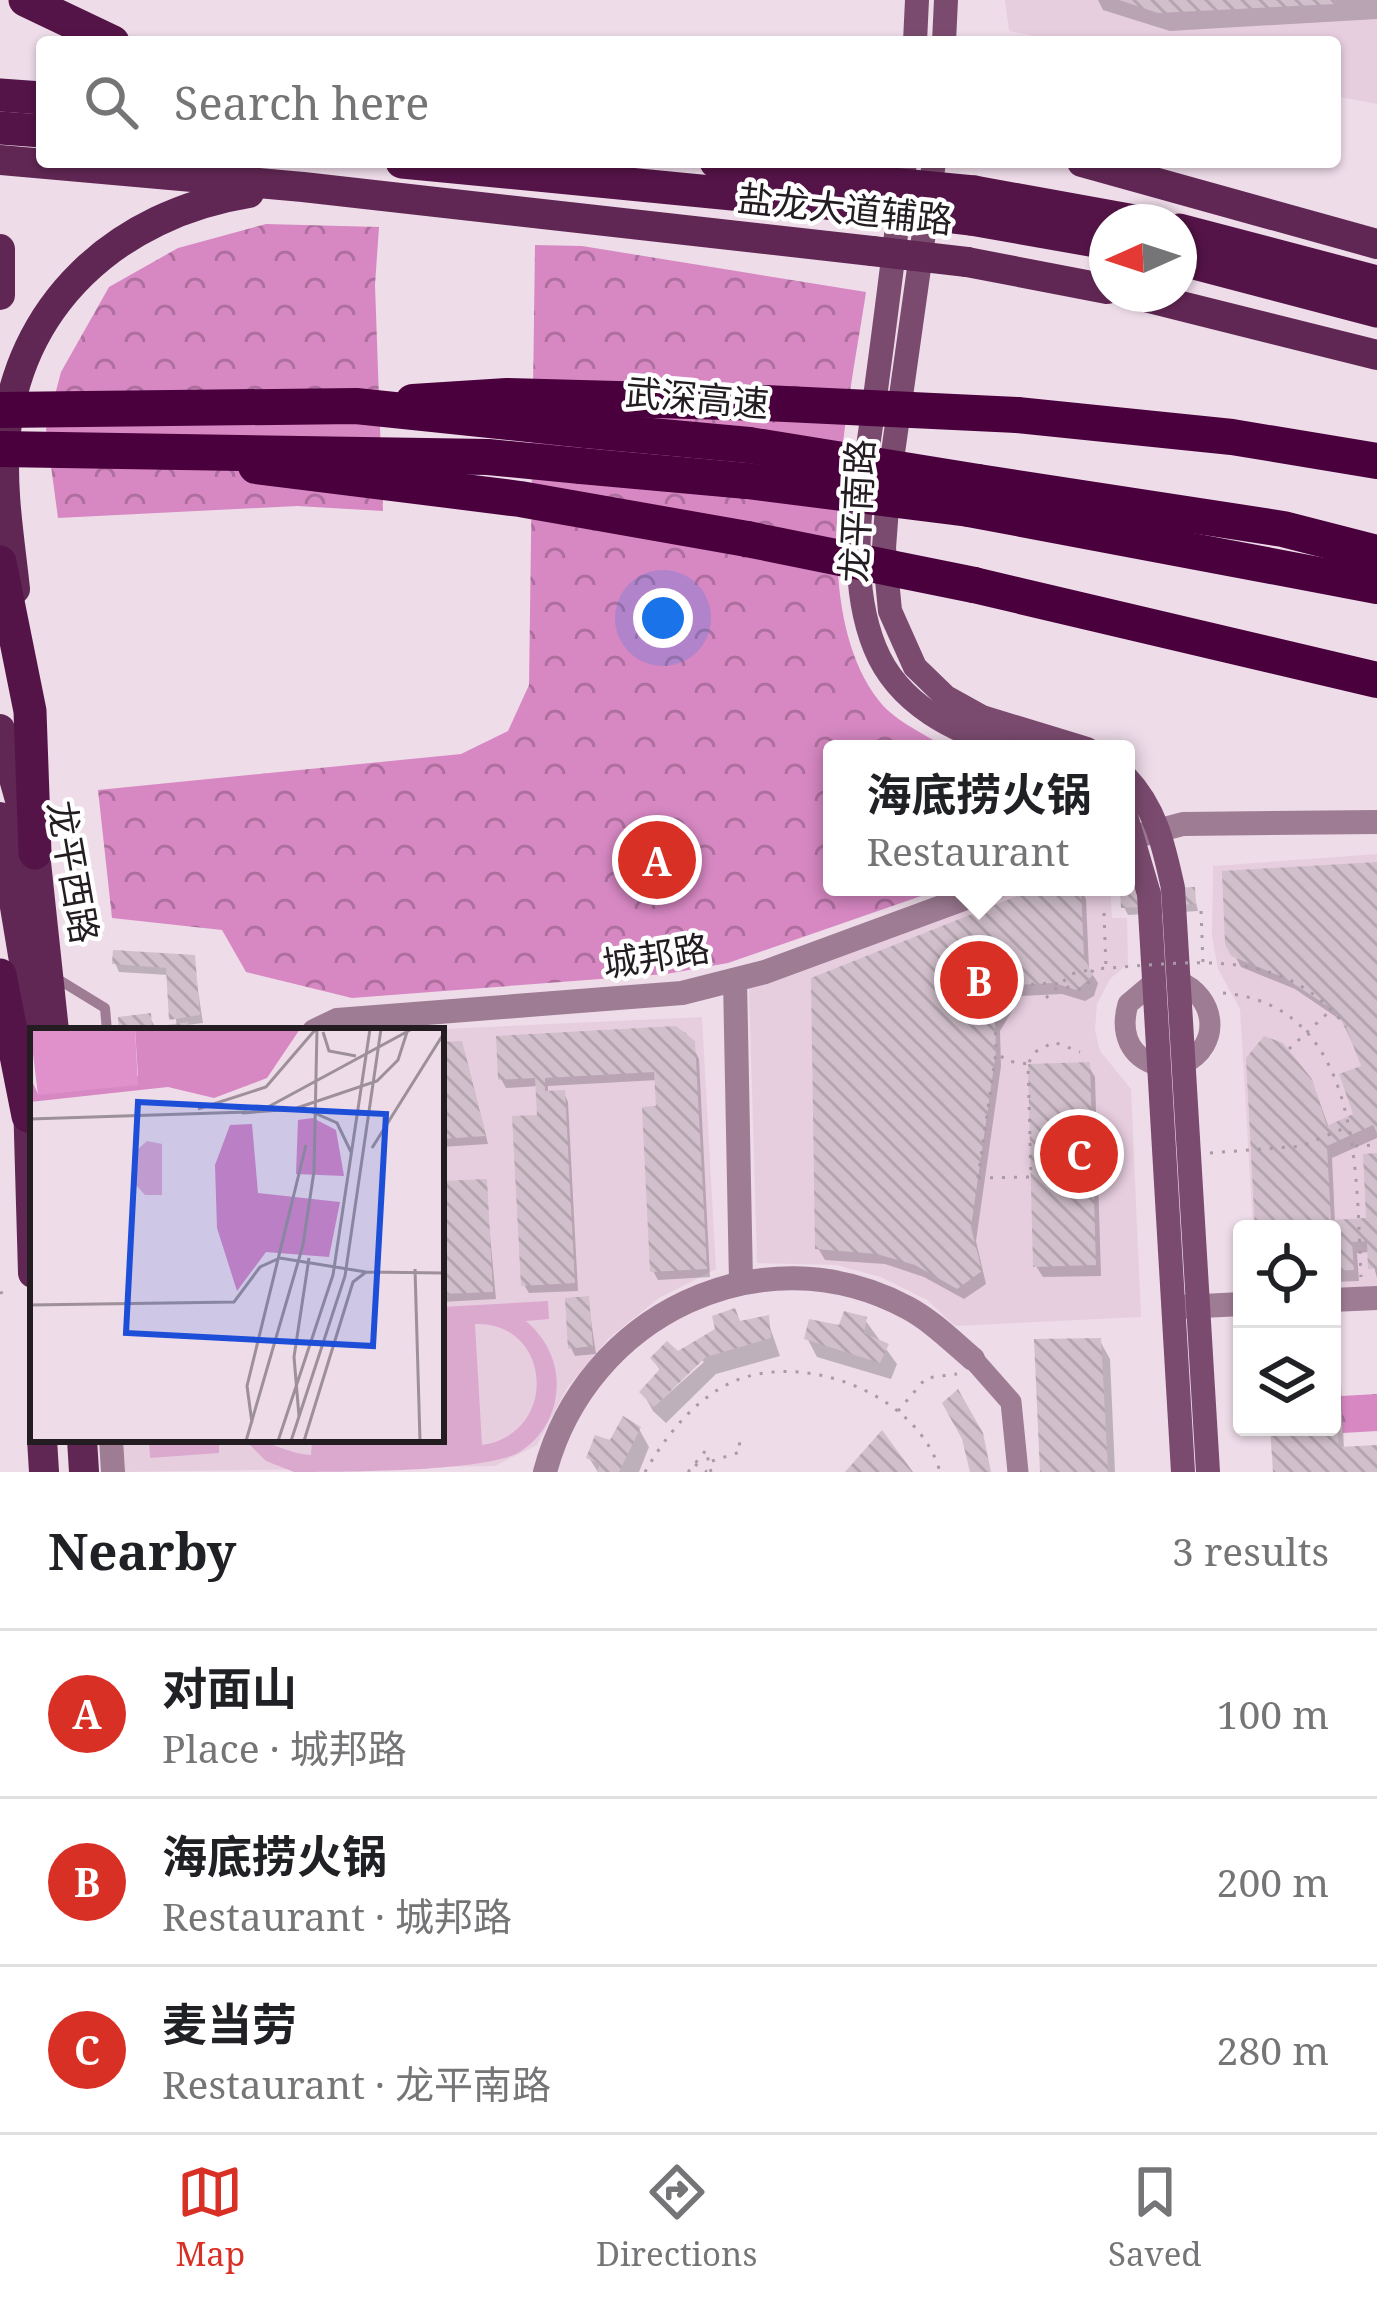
<!DOCTYPE html>
<meta charset="utf-8">
<style>
body{margin:0;font-family:"Noto Serif","Noto Sans SC",serif;background:#f2f2f2;color:#202124}
.controls{position:absolute;right:36px;bottom:36px;display:grid;overflow:hidden;border-radius:12px;box-shadow:0 3px 9px #0004}
.controls button{width:108px;height:108px;display:grid;place-items:center;padding:0;border:0;border-bottom:3px solid #e0e0e0;background:#fff;color:#202124;font:60px sans-serif}
.compass{position:absolute;left:1089px;top:204px;width:108px;height:108px;border-radius:50%;background:#fff;box-shadow:0 3px 9px #0004;rotate:267deg}
.you{position:absolute;left:663px;top:618px;width:42px;height:42px;margin:-30px;border:9px solid #fff;border-radius:50%;background:#1a73e8;box-shadow:0 0 0 18px #1a73e833}
.badge{display:grid;place-items:center;width:78px;height:78px;border-radius:50%;background:#d93025;color:#fff;font-size:39px;font-weight:700}
.pin{position:absolute;translate:-50% -50%;border:6px solid #fff;box-shadow:0 3px 12px #0006}
.popup{position:absolute;left:823px;top:740px;width:312px;height:156px;box-sizing:border-box;display:grid;place-content:center;border-radius:12px;background:#fff;filter:drop-shadow(0 3px 9px #0005);font-size:39px;white-space:nowrap;color:#757577}
.popup b{font-size:45px;color:#202124}
.popup::after{content:'';position:absolute;left:50%;top:100%;margin-left:-24px;border:24px solid transparent;border-top-color:#fff}
.list{margin:0;padding:0;list-style:none}
h2{display:flex;justify-content:space-between;align-items:center;height:156px;margin:0;padding:0 48px;font-size:51px}
h2 small{font-size:39px;font-weight:400;color:#757577}
.list li{display:grid;grid-template-columns:78px 1fr auto;gap:36px;align-items:center;box-sizing:border-box;height:168px;padding:0 48px;border-top:3px solid #e0e0e0}
.list b{display:block;font-size:45px;white-space:nowrap}
.list p{margin:0;font-size:39px;white-space:nowrap;color:#757577}
.list em{font-size:39px;font-style:normal;color:#757577}
.icon{flex:none;width:66px;height:66px;fill:none;stroke:currentColor;stroke-width:2;stroke-linecap:round;stroke-linejoin:round}
.map{position:relative;flex:none;width:1377px;height:1472px;overflow:hidden}
.search{position:absolute;background:#fff;box-shadow:0 3px 9px #0004;left:36px;right:36px;top:36px;height:132px;display:flex;align-items:center;gap:30px;box-sizing:border-box;padding:0 42px;border-radius:12px;color:#757577;font-size:45px}
.sheet{height:660px;background:#fff}
nav{display:flex;justify-content:space-around;align-items:center;box-sizing:border-box;height:168px;border-top:3px solid #e0e0e0;background:#fff;font-size:33px;color:#757577}
nav a{display:grid;justify-items:center;gap:6px}
nav .on{color:#d93025}
.map>svg:first-child{display:block}
</style>
<div class="map">
<svg width="1377" height="1472" viewBox="0 0 1377 1472">
<defs>
<pattern id="forest-crowns" width="20" height="18" patternUnits="userSpaceOnUse" patternTransform="scale(3)"><rect width="20" height="18" fill="#d788c3"/><path d="M2 6a3 3 0 1 1 6 0M12 15a3 3 0 1 1 6 0" fill="none" stroke="#ae6f9e"/></pattern>
<pattern id="building-back-hatch" width="6" height="6" patternUnits="userSpaceOnUse" patternTransform="scale(3)"><rect width="6" height="6" fill="#d1bfcb"/><path d="M-1 5l2 2M0 0l6 6M5-1l2 2" fill="none" stroke="#b3a4ae"/></pattern>
</defs>
<rect width="100%" height="100%" fill="#eedce9"/>
<g fill="#e7cedf">
<path d="M 1005,0 L 1377,0 L 1377,104 L 1335,96 L 1335,42 L 1065,42 L 1009,31 Z"/>
<path d="M 1377,854 L 1377,1290 L 1332,1292 L 1332,1229 L 1253,1229 L 1240,1009 L 1218,969 L 1212,936 L 1213,866 Z"/>
<path d="M 1015,887 L 1110,887 L 1112,918 L 1127,918 L 1128,964 L 1110,979 L 1097,1004 L 1095,1030 L 1100,1051 L 1131,1089 L 1141,1317 L 955,1326 L 927,1300 L 881,1277 L 836,1265 L 757,1263 L 749,988 Z"/>
<path d="M 702,1017 L 716,1269 L 659,1298 L 609,1338 L 567,1388 L 537,1445 L 495,1466 L 125,1472 L 123,1439 L 441,1439 L 441,1031 L 402,1031 Z"/>
</g>
<g fill="url(#forest-crowns)">
<path d="M 266,224 L 379,227 L 375,285 L 383,511 L 297,506 L 58,518 L 46,429 L 61,372 L 109,287 L 178,248 Z"/>
<path d="M 535,245 L 582,246 L 866,292 C 849,406 803,606 880,702 C 896,722 927,735 948,749 L 832,749 L 832,887 L 947,887 L 728,963 L 666,974 L 352,998 L 246,972 L 222,930 L 112,918 L 98,790 L 461,754 L 508,731 L 529,685 Z"/>
<path d="M 1377,1394 L 1377,1431 L 1343,1433 L 1341,1396 Z"/>
</g>
<g fill="#dca9ce" fill-rule="evenodd">
<path d="M 548,1301 L 549,1319 L 526,1321 C 548,1340 560,1366 556,1395 C 553,1420 538,1442 516,1454 C 476,1472 343,1472 294,1472 L 266,1461 L 244,1439 C 270,1439 286,1454 311,1455 L 312,1439 L 441,1439 L 441,1307 ZM 475,1324 C 553,1322 559,1434 482,1445 Z"/>
<path d="M 149,1439 L 219,1439 L 219,1453 L 150,1458 Z"/>
</g>
<g fill="#0003" fill-rule="evenodd">
<path d="M 1098,0 L 1377,0 L 1377,19 L 1170,31 L 1103,10 Z"/>
<path d="M 1377,865 L 1377,1138 L 1332,1158 L 1335,1223 L 1369,1221 L 1377,1156 L 1377,1278 L 1370,1252 L 1357,1253 L 1359,1281 L 1332,1282 L 1332,1229 L 1316,1092 L 1329,1128 L 1357,1115 L 1364,1068 L 1342,1021 L 1295,989 L 1241,967 L 1228,943 Z"/>
<path d="M 1048,887 L 1079,887 L 1086,899 L 1089,969 L 1098,983 L 1094,996 L 1085,1001 L 1062,994 L 1021,996 L 1000,1031 L 1001,1066 L 976,1241 L 986,1284 L 964,1299 L 924,1277 L 885,1264 L 825,1260 L 818,1248 Z"/>
<path d="M 1193,890 L 1198,911 L 1128,915 L 1124,907 Z"/>
<path d="M 193,958 L 203,1023 L 187,1025 L 190,1031 L 122,1031 L 149,1016 L 157,1030 L 177,1027 L 169,975 L 119,972 L 115,963 Z"/>
<path d="M 676,1029 L 686,1033 L 699,1059 L 710,1277 L 658,1280 L 653,1271 L 658,1080 L 548,1086 L 548,1094 L 564,1093 L 568,1102 L 578,1291 L 529,1293 L 524,1285 L 539,1086 L 506,1088 L 501,1079 Z"/>
<path d="M 441,1045 L 460,1045 L 465,1053 L 488,1144 L 441,1147 Z"/>
<path d="M 1088,1065 L 1095,1077 L 1101,1276 L 1043,1277 L 1036,1266 Z"/>
<path d="M 485,1182 L 496,1299 L 441,1302 L 441,1184 Z"/>
<path d="M 588,1299 L 596,1354 L 575,1356 L 571,1348 Z"/>
<path d="M 767,1319 L 780,1356 L 716,1374 L 666,1423 L 653,1411 L 643,1393 L 661,1372 L 653,1359 L 678,1355 L 741,1324 ZM 700,1358 L 704,1362 L 659,1402 L 667,1390 Z"/>
<path d="M 865,1320 L 897,1364 L 891,1379 L 817,1357 L 807,1338 Z"/>
<path d="M 1332,1327 L 1337,1337 L 1338,1352 L 1334,1352 L 1340,1362 L 1344,1450 L 1377,1448 L 1377,1472 L 1276,1472 L 1273,1427 L 1332,1427 Z"/>
<path d="M 1100,1341 L 1110,1359 L 1115,1472 L 1043,1472 Z"/>
<path d="M 639,1429 L 649,1447 L 639,1472 L 598,1472 L 589,1458 Z"/>
</g>
<g fill="url(#building-back-hatch)">
<path d="M 1119,0 L 1335,0 L 1335,4 L 1158,13 Z"/>
<path d="M 1377,862 L 1377,1133 L 1373,1125 L 1327,1146 L 1331,1220 L 1366,1218 L 1363,1154 L 1377,1153 L 1377,1268 L 1368,1269 L 1367,1241 L 1352,1242 L 1354,1270 L 1332,1271 L 1332,1229 L 1255,1229 L 1246,1058 L 1264,1036 L 1283,1043 L 1312,1079 L 1327,1126 L 1353,1114 L 1339,1074 L 1361,1066 L 1346,1027 L 1332,1009 L 1285,978 L 1231,956 L 1225,944 L 1222,871 Z"/>
<path d="M 1040,887 L 1081,887 L 1084,958 L 1093,975 L 1077,990 L 1054,983 L 1015,985 L 995,1018 L 996,1052 L 971,1227 L 982,1271 L 957,1289 L 915,1265 L 877,1254 L 815,1249 L 811,978 Z"/>
<path d="M 1195,887 L 1196,904 L 1121,908 L 1120,890 Z"/>
<path d="M 113,950 L 195,955 L 200,1015 L 169,1020 L 166,968 L 112,964 Z"/>
<path d="M 151,1013 L 152,1027 L 188,1022 L 189,1031 L 119,1031 L 118,1017 Z"/>
<path d="M 676,1026 L 695,1041 L 707,1269 L 650,1272 L 642,1107 L 656,1106 L 654,1072 L 545,1078 L 545,1091 L 565,1090 L 575,1283 L 521,1286 L 512,1116 L 537,1115 L 535,1078 L 498,1080 L 496,1036 Z"/>
<path d="M 462,1041 L 486,1136 L 441,1139 L 441,1042 Z"/>
<path d="M 1090,1062 L 1096,1265 L 1033,1267 L 1028,1064 Z"/>
<path d="M 487,1179 L 493,1292 L 441,1294 L 441,1181 Z"/>
<path d="M 589,1296 L 593,1346 L 568,1349 L 565,1298 Z"/>
<path d="M 735,1308 L 740,1321 L 769,1315 L 771,1338 L 706,1357 L 654,1407 L 639,1392 L 660,1369 L 650,1358 L 667,1341 L 678,1351 L 715,1329 L 712,1316 Z"/>
<path d="M 844,1311 L 867,1317 L 864,1333 L 889,1344 L 880,1363 L 804,1339 L 809,1319 L 839,1325 Z"/>
<path d="M 1101,1338 L 1108,1472 L 1040,1472 L 1034,1339 Z"/>
<path d="M 1332,1387 L 1339,1447 L 1377,1445 L 1377,1472 L 1273,1472 L 1270,1427 L 1332,1427 Z"/>
<path d="M 958,1389 L 983,1433 L 991,1472 L 970,1472 L 962,1439 L 942,1403 Z"/>
<path d="M 623,1416 L 641,1427 L 619,1472 L 597,1472 L 600,1464 L 586,1458 L 595,1435 L 610,1440 Z"/>
<path d="M 882,1430 L 913,1472 L 845,1472 Z"/>
</g>
<g fill="none" stroke-linecap="round" stroke-linejoin="round">
<g stroke="#a99ba5" stroke-width="3" stroke-dasharray="3 9" stroke-linecap="butt">
<path d="M 1201,911 L 1203,964"/>
<path d="M 1104,913 L 1106,968"/>
<path d="M 1223,993 C 1362,1005 1356,1172 1361,1277"/>
<path d="M 1046,998 L 1071,974 L 1093,969"/>
<path d="M 1029,1062 L 1035,1052 L 1054,1042 L 1080,1052"/>
<path d="M 1355,1146 L 1377,1145"/>
<path d="M 1210,1153 L 1302,1146 L 1347,1127"/>
<path d="M 978,1178 L 1031,1177 L 1028,1064 L 1007,1061 L 996,1052"/>
<path d="M 0,1293 L 9,1291"/>
<path d="M 898,1411 L 926,1378 L 957,1374"/>
<path d="M 712,1461 L 740,1452 L 739,1437"/>
<path d="M 695,1464 L 707,1472"/>
<path d="M 645,1472 C 666,1435 697,1396 737,1380 C 809,1352 919,1396 940,1472"/>
<path d="M 688,1472 L 706,1450 L 711,1472"/>
</g>
<path stroke="#9e7c94" stroke-width="10" d="M 56,978 L 105,1008 L 107,1031"/>
<g stroke="#9e7c94" stroke-width="21">
<path d="M 1178,981 C 1216,996 1223,1045 1183,1064"/>
<path d="M 1154,982 L 1128,1004 C 1120,1033 1129,1057 1159,1066"/>
<path d="M 973,1359 L 1011,1402 L 1018,1472"/>
</g>
<g stroke="#9e7c94" stroke-width="24">
<path d="M 1126,839 L 1183,824 L 1377,822"/>
<path d="M 735,980 L 741,1282"/>
<path d="M 314,1031 L 337,1020 L 682,993 L 765,972 L 996,887"/>
<path d="M 1332,1300 L 1377,1298"/>
<path d="M 1182,1307 L 1242,1304"/>
<path d="M 111,1439 L 113,1472"/>
<path d="M 545,1472 C 586,1316 761,1229 908,1308 C 932,1321 953,1342 973,1359"/>
</g>
<g stroke="#7b4b6f" stroke-width="24">
<path d="M 915,42 L 917,0"/>
<path d="M 944,42 L 946,0"/>
<path d="M 905,162 C 896,235 887,309 877,382 C 867,466 842,567 875,648 C 898,705 955,732 1010,749"/>
<path d="M 934,162 L 889,481 L 884,548 L 890,611 L 915,667 L 946,697 L 982,717 L 1087,749"/>
<path d="M 1126,777 C 1156,808 1164,847 1173,888 L 1208,1472"/>
<path d="M 1126,816 L 1149,894 L 1183,1472"/>
</g>
<g stroke="#612754" stroke-width="30">
<path d="M 0,160 L 303,187 L 872,251"/>
<path d="M 1082,162 L 1377,244"/>
<path d="M 0,249 L 0,295"/>
<path d="M 967,262 L 1107,289"/>
<path d="M 1133,294 L 1377,355"/>
<path d="M 15,589 C 10,541 1,491 5,442 C 16,304 118,214 249,193"/>
<path d="M 0,729 L 35,853 L 54,1031"/>
<path d="M 0,817 L 24,961 L 33,1273"/>
<path d="M 42,1439 L 44,1472"/>
<path d="M 82,1439 L 84,1472"/>
</g>
<g stroke="#551448" stroke-width="33">
<path d="M 25,0 L 113,42"/>
<path d="M 0,95 L 42,98"/>
<path d="M 0,128 L 42,131"/>
<path d="M 402,162 L 877,208"/>
<path d="M 716,162 L 880,183"/>
<path d="M 974,192 L 1140,222"/>
<path d="M 971,219 L 1107,243"/>
<path d="M 1179,230 L 1377,282"/>
<path d="M 1179,259 L 1377,311"/>
<path d="M 0,562 L 30,711 L 35,853"/>
<path d="M 0,975 L 28,1116"/>
</g>
<g stroke="#49003d" stroke-width="36">
<path d="M 413,402 L 507,396 L 765,403"/>
<path d="M 1017,415 L 1232,437 L 1377,461"/>
<path d="M 586,430 L 749,445"/>
<path d="M 256,466 L 520,499 L 747,539"/>
<path d="M 581,466 L 747,481"/>
<path d="M 978,482 L 1283,529 L 1377,553"/>
<path d="M 969,509 L 1377,586"/>
<path d="M 974,585 L 1377,680"/>
</g>
<g stroke="#a99ba5" stroke-width="3" stroke-dasharray="3 9" stroke-linecap="butt">
<path d="M 1289,1049 L 1332,1009"/>
<path d="M 978,1178 L 996,1052 L 995,1018 L 1015,985 L 1054,983 L 1077,990 L 1088,985 L 1093,969 C 1185,964 1282,942 1346,1027"/>
</g>
<path stroke="#612754" stroke-width="30" d="M 872,251 L 967,262"/>
<g stroke="#551448" stroke-width="33">
<path d="M 880,183 L 974,192"/>
<path d="M 877,208 L 971,219"/>
</g>
<g stroke="#49003d" stroke-width="36">
<path d="M 765,403 L 1017,415"/>
<path d="M 0,410 L 356,406 L 586,430"/>
<path d="M 749,445 L 978,482"/>
<path d="M 0,449 L 488,457 L 581,466"/>
<path d="M 747,481 L 969,509"/>
<path d="M 747,539 L 974,585"/>
</g>
</g>
<g text-anchor="middle" stroke-width="9" stroke-linejoin="round" paint-order="stroke">
<g font-size="36" fill="#231d21" stroke="#fff">
<text transform="translate(845 209) rotate(6)" y="13">盐龙大道辅路</text>
<text transform="translate(697 398) rotate(5)" y="13">武深高速</text>
<text transform="translate(857 511) rotate(-87)" y="13">龙平南路</text>
<text transform="translate(73 872) rotate(80)" y="13">龙平西路</text>
<text transform="translate(656 956) rotate(-9)" y="13">城邦路</text>
</g>
</g>
<g transform="translate(30 1028)">
<rect width="414" height="414" fill="#eedce9"/>
<path d="M 105,1 L 270,1 L 237,50 L 184,70 L 138,59 L 0,74 L 0,49 L 8,66 L 108,48 ZM 283,90 L 306,102 L 314,148 L 266,146 L 268,92 ZM 222,96 L 228,165 L 310,174 L 299,229 L 236,224 L 207,263 L 187,200 L 185,137 L 200,97 Z" fill="#d788c3"/>
<path d="M 117,113 L 132,116 L 132,167 L 115,167 L 106,157 L 106,123 Z" fill="#dca9ce"/>
<path d="M 0,1 L 105,1 L 108,57 L 8,67 Z" fill="#e091cc"/>
<path fill="none" stroke="#9d9099" stroke-width="3" d="M 293,4 L 299,23 L 326,28M 238,79 L 382,1M 168,81 L 236,59 L 285,2M 280,83 L 307,95 L 321,124M 212,85 L 264,81 L 347,53 L 368,32 L 378,1M 0,91 L 217,84M 342,120 L 414,5M 385,241 L 390,413M 0,277 L 204,274 L 230,239 L 250,230 L 336,244 L 414,245M 269,388 L 264,329 L 279,230M 222,395 L 217,358 L 276,117M 216,413 L 273,217 L 284,143 L 287,1M 248,413 L 303,247 L 340,1M 261,413 L 315,248 L 351,1M 274,413 L 323,254 L 336,244"/>
<path fill="#1d4ed8" fill-opacity="0.15" stroke="#1d4ed8" stroke-width="6" d="M 108,74 L 356,86 L 343,318 L 96,305 Z"/>
<rect width="414" height="414" fill="none" stroke="#231d21" stroke-width="6"/>
</g>
</svg>
<div class="controls">
<button><svg class="icon" aria-label="locate" viewBox="0 0 24 24"><circle cx="12" cy="12" r="6"/><path d="M12 2v4M12 18v4M2 12h4M18 12h4"/></svg></button>
<button><svg class="icon" aria-label="layers" viewBox="0 0 24 24"><path d="M12 4l9 5-9 5-9-5zM3 14l9 5 9-5"/></svg></button>
</div>
<svg class="compass" viewBox="-18 -18 36 36"><path d="M0-13l5 13h-10z" fill="#e53935"/><path d="M0 13l5-13h-10z" fill="#757577"/></svg>
<div class="you"></div>
<div class="pin badge" style="left:657px;top:860px">A</div>
<div class="pin badge" style="left:979px;top:980px">B</div>
<div class="popup"><b>海底捞火锅</b>Restaurant</div>
<div class="pin badge" style="left:1079px;top:1154px">C</div>
<div class="search"><svg class="icon" aria-label="search" viewBox="0 0 24 24"><circle cx="10" cy="10" r="6"/><path d="M15 15l6 6"/></svg>Search here</div>
</div>
<section class="sheet">
<h2>Nearby<small>3 results</small></h2>
<ul class="list">
<li><span class="badge">A</span><div><b>对面山</b><p>Place · 城邦路</p></div><em>100 m</em></li>
<li><span class="badge">B</span><div><b>海底捞火锅</b><p>Restaurant · 城邦路</p></div><em>200 m</em></li>
<li><span class="badge">C</span><div><b>麦当劳</b><p>Restaurant · 龙平南路</p></div><em>280 m</em></li>
</ul>
</section>
<nav>
<a class="on"><svg class="icon" aria-label="map" viewBox="0 0 24 24"><path d="M3 6l6-2 6 2 6-2v14l-6 2-6-2-6 2zM9 4v14M15 6v14"/></svg>Map</a>
<a><svg class="icon" aria-label="directions" viewBox="0 0 24 24"><path d="M12 3l9 9-9 9-9-9zM9 14v-3h6M13 9l2 2-2 2"/></svg>Directions</a>
<a><svg class="icon" aria-label="saved" viewBox="0 0 24 24"><path d="M7 4h10v16l-5-4-5 4z"/></svg>Saved</a>
</nav>
